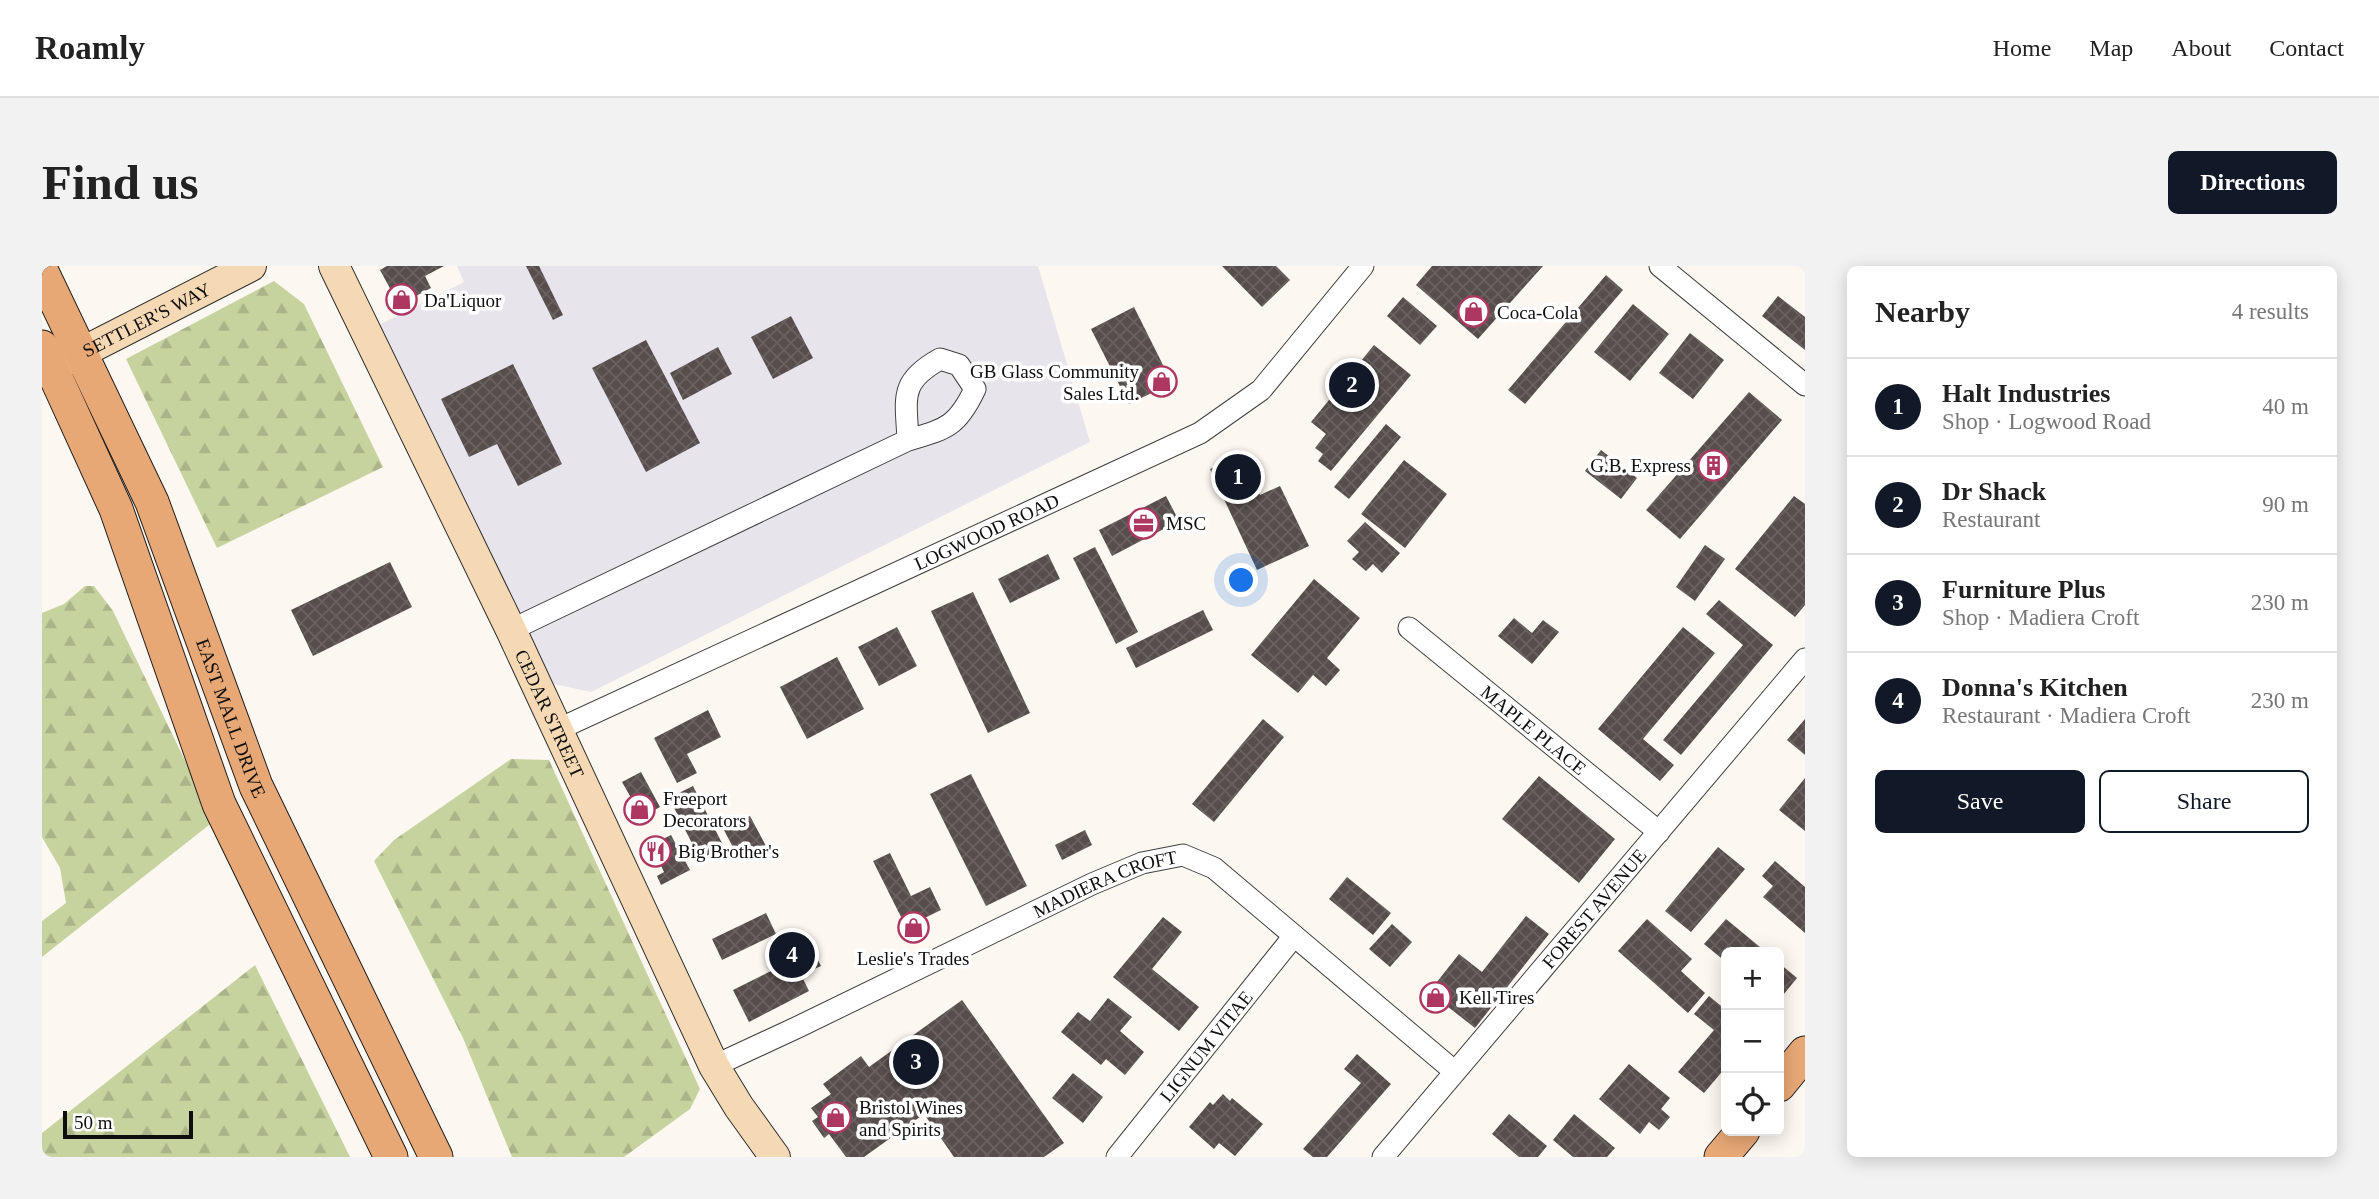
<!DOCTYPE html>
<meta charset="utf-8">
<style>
body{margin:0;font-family:Georgia,serif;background:#f2f2f2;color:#222}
.controls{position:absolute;right:21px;bottom:21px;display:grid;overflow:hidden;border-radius:10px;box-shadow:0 4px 18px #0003}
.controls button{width:63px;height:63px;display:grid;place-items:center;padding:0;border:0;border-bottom:2px solid #e0e0e0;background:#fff;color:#222;font:35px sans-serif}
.scale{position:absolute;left:21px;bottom:18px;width:130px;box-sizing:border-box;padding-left:7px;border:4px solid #0e0e0e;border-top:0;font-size:19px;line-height:24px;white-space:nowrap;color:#0e0e0e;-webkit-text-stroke:5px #fff;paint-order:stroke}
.you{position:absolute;left:1200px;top:315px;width:24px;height:24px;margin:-18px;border:5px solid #fff;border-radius:50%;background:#1a73e8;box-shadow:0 0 0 10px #1a73e833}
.badge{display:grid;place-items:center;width:46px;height:46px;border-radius:50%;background:#111827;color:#fff;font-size:23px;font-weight:700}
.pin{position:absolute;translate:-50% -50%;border:4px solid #fff;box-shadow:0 2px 7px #0006}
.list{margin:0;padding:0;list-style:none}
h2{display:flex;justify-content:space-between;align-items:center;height:91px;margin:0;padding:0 28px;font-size:30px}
h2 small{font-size:23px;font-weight:400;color:#767676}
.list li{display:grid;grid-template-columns:46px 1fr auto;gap:21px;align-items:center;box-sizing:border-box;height:98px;padding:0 28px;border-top:2px solid #e0e0e0}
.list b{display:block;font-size:26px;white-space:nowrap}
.list p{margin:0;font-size:23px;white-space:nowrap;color:#767676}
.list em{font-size:23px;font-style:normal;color:#767676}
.actions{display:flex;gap:14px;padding:21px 28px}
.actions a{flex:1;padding:16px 0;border:2px solid #111827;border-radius:10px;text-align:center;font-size:24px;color:#111827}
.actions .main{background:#111827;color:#fff}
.icon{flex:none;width:38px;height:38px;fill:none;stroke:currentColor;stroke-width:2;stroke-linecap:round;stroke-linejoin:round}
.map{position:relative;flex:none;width:1763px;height:891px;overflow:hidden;border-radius:10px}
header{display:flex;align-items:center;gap:42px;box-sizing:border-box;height:98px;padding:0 35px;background:#fff;border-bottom:2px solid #e0e0e0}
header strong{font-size:33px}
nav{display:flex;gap:38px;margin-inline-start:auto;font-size:24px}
.intro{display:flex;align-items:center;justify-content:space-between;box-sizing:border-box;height:168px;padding:0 42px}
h1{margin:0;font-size:49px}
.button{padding:18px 32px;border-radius:10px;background:#111827;color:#fff;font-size:24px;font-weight:700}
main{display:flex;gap:42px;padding:0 42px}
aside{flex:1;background:#fff;border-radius:10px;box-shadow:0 4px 18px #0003}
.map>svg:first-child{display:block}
</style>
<header>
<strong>Roamly</strong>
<nav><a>Home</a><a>Map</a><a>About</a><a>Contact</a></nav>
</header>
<div class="intro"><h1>Find us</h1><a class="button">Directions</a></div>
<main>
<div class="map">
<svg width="1763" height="891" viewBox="0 0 1763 891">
<defs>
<pattern id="forest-firs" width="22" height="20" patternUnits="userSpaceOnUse" patternTransform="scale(1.75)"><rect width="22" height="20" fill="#c7d39f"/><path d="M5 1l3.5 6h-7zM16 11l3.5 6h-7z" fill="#aab488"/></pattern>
<pattern id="building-cross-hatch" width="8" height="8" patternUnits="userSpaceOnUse" patternTransform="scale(1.75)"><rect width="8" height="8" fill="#564d4c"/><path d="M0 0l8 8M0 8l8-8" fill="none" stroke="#696261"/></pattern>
</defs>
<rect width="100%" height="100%" fill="#fdf7f1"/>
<path fill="#e8e4ec" d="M 415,0 L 996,0 L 1048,176 L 549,426 L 512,418 L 331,62 L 422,16 Z"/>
<g fill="url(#forest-firs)">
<path d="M 232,15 L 262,38 L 341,201 L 175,282 L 84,93 Z"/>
<path d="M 43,320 L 52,320 L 71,345 L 172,555 L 0,691 L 0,655 L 24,637 L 18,602 L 0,571 L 0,347 L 22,338 Z"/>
<path d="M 469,493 L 507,494 L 658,823 L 648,843 L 582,891 L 470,891 L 421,772 L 332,595 L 352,574 Z"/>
<path d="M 213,699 L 308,891 L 0,891 L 0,867 Z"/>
</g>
<g fill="url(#building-cross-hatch)">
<path d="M 345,0 L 402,0 L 383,10 L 389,22 L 357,39 L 338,4 Z"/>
<path d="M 484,0 L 497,0 L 521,49 L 511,54 Z"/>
<path d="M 1180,0 L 1234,0 L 1248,14 L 1220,41 Z"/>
<path d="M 1390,0 L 1501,0 L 1436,73 L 1374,19 Z"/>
<path d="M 1564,9 L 1581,24 L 1483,138 L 1466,124 Z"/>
<path d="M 1736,30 L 1763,51 L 1763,84 L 1720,50 Z"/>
<path d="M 1361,31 L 1395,60 L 1378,79 L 1345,50 Z"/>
<path d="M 1591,38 L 1627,68 L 1588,115 L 1552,86 Z"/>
<path d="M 1092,41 L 1130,117 L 1087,138 L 1049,63 Z"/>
<path d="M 749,50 L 771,92 L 731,113 L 709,71 Z"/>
<path d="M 1648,67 L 1682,94 L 1651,133 L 1617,107 Z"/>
<path d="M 604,74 L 658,177 L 604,206 L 550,102 Z"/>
<path d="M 1332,79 L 1369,109 L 1289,205 L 1276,195 L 1281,188 L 1273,182 L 1284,168 L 1269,156 Z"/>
<path d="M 676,81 L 690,108 L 641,134 L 628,107 Z"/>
<path d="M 471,98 L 520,198 L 476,220 L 455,178 L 427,191 L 399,133 Z"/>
<path d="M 1707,126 L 1740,154 L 1638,273 L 1604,244 Z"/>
<path d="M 1344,158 L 1359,171 L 1307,233 L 1292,221 Z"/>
<path d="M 1559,184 L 1595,212 L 1579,233 L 1543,205 Z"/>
<path d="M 1199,189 L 1218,229 L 1238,220 L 1267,280 L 1215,304 L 1168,203 Z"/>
<path d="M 1362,194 L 1405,228 L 1363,282 L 1319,248 Z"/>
<path d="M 1124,230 L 1137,255 L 1070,290 L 1057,264 Z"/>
<path d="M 1752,230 L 1763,238 L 1763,339 L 1753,351 L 1693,303 Z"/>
<path d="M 1323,256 L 1358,287 L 1340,307 L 1331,298 L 1324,305 L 1310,293 L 1317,286 L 1305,275 Z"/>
<path d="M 1663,279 L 1683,293 L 1653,335 L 1634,321 Z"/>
<path d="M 1053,281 L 1096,366 L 1074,378 L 1031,292 Z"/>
<path d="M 1006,288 L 1018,313 L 968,337 L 956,313 Z"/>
<path d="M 348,296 L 370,341 L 271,390 L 249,344 Z"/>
<path d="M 1272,313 L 1318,352 L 1285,392 L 1298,404 L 1284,420 L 1271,409 L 1256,427 L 1209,389 Z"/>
<path d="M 931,326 L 988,447 L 946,467 L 889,345 Z"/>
<path d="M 1677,334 L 1731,379 L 1639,489 L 1621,474 L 1701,379 L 1664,348 Z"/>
<path d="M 1161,344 L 1171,364 L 1094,402 L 1084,382 Z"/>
<path d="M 1472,352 L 1490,367 L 1501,354 L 1517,366 L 1490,398 L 1456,370 Z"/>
<path d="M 855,361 L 875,400 L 837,420 L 816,381 Z"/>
<path d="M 1641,361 L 1673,387 L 1601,473 L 1632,499 L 1618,515 L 1556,463 Z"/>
<path d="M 795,391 L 822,443 L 765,473 L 738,421 Z"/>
<path d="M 666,444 L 679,471 L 645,488 L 655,507 L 635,517 L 612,472 Z"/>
<path d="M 1221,453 L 1242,471 L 1172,556 L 1150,538 Z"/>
<path d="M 1763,453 L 1763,489 L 1745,474 Z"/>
<path d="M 599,506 L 618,541 L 600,551 L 580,516 Z"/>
<path d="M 929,508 L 985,620 L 944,640 L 888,528 Z"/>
<path d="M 1497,510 L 1573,573 L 1537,617 L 1460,553 Z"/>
<path d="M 1763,512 L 1763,565 L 1737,544 Z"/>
<path d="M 651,520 L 684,585 L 660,597 L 627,532 Z"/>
<path d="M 708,550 L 724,580 L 698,595 L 682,564 Z"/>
<path d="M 1043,564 L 1050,579 L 1020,594 L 1013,579 Z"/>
<path d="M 629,569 L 648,604 L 619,619 L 615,610 L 622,606 L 609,579 Z"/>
<path d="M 1676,581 L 1703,603 L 1649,666 L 1623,645 Z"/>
<path d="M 848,587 L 869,630 L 888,621 L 899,644 L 864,661 L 831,595 Z"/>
<path d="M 1733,595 L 1763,621 L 1763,667 L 1721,631 L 1731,620 L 1720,610 Z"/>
<path d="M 1305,611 L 1349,647 L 1331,669 L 1287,633 Z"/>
<path d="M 724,647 L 734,668 L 680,694 L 670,673 Z"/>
<path d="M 1484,650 L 1507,668 L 1433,762 L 1387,726 L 1417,688 L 1440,706 Z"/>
<path d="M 1121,651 L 1140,666 L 1110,703 L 1157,741 L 1137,765 L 1071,711 Z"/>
<path d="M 1605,653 L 1650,693 L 1639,705 L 1663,727 L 1646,747 L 1576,685 Z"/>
<path d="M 1684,653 L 1724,686 L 1684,686 L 1684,696 L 1662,678 Z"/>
<path d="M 1350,658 L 1370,676 L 1348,701 L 1327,683 Z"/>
<path d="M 762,667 L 779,700 L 759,709 L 767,725 L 707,756 L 691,724 L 743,698 L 735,681 Z"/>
<path d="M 1737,697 L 1755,712 L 1737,734 Z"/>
<path d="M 1667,730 L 1684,744 L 1684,801 L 1662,827 L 1636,806 L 1672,764 L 1652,748 Z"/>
<path d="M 1066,732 L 1090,751 L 1078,765 L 1102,786 L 1083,809 L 1064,793 L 1059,799 L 1019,766 L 1036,746 L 1048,755 Z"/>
<path d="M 920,734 L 1022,877 L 1002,891 L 912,891 L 882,848 L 822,891 L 804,891 L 787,868 L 782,872 L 770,855 L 776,851 L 769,842 L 789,828 L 781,818 L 819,790 L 827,801 Z"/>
<path d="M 1315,788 L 1349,818 L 1285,891 L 1271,891 L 1261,883 L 1319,817 L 1302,803 Z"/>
<path d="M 1587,798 L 1628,832 L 1619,843 L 1628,851 L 1617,864 L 1607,856 L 1598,868 L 1557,833 Z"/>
<path d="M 1031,807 L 1061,831 L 1041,857 L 1010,832 Z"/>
<path d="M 1181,828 L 1188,835 L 1190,832 L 1221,858 L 1193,890 L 1177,877 L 1172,883 L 1147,861 L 1168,836 L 1171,839 Z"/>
<path d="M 1467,848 L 1505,880 L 1496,891 L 1477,891 L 1450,868 Z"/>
<path d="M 1532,848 L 1573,882 L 1565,891 L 1531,891 L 1511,874 Z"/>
</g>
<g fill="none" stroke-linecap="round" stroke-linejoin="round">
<defs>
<g id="minor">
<path d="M 1618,0 L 1763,119"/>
<path id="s1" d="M 1367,362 L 1617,566"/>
<path d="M 469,364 L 866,174 C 904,163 915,161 933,123 L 917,99 L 898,93 C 857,116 864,131 866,174"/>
<path id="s2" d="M 517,463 L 1158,167 L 1219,124 L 1321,0"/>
<path id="s3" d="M 672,800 L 756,761 L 1050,618 L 1100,597 L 1141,589 L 1172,602 L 1412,805"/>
<path id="s4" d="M 1075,891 L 1252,670"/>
<path id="s5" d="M 1341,891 L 1763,393"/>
</g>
<g id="secondary">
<path id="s6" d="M 292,0 L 469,364 L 672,800 L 697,841 L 733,891"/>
<path id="s7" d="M 19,97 L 209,0"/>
</g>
<g id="primary">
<path id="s8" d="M 0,6 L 110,236 L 214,520 L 394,891"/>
<path d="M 0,81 L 74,243 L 177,538 L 349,891"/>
<path d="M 1737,819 L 1763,787"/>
<path d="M 1679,891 L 1701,865"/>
</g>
</defs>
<use href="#minor" stroke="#414141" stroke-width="23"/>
<use href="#secondary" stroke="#303030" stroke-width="32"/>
<use href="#primary" stroke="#1f1f1f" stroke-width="35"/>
<use href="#minor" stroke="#fff" stroke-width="21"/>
<use href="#secondary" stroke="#f5d9b4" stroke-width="30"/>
<use href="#primary" stroke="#e8a876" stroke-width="33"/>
</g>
<defs>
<symbol id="shop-ring" viewBox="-11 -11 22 22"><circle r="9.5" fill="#fff" stroke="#ae3762" stroke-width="1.5"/><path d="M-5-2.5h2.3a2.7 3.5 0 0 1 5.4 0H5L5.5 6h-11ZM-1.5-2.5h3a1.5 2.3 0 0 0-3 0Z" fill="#ae3762"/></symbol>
<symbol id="building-ring" viewBox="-11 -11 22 22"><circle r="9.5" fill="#fff" stroke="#ae3762" stroke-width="1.5"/><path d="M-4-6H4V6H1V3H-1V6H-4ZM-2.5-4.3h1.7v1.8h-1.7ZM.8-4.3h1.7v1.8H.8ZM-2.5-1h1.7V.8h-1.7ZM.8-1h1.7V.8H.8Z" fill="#ae3762"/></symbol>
<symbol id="office-ring" viewBox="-11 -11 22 22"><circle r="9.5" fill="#fff" stroke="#ae3762" stroke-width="1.5"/><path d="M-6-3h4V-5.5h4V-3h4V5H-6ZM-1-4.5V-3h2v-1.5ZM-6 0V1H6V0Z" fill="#ae3762"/></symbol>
<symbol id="restaurant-ring" viewBox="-11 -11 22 22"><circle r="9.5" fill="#fff" stroke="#ae3762" stroke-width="1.5"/><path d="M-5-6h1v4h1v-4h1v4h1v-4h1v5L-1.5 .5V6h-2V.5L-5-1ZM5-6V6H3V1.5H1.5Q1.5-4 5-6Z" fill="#ae3762"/></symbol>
</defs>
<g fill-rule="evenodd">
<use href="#shop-ring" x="342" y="16" width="35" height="35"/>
<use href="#shop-ring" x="1414" y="28" width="35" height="35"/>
<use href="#shop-ring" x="1102" y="98" width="35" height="35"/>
<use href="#building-ring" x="1654" y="182" width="35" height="35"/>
<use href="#office-ring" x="1084" y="240" width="35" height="35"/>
<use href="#shop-ring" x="580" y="526" width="35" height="35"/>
<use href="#restaurant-ring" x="596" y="568" width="35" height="35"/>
<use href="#shop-ring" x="854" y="644" width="35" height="35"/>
<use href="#shop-ring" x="1376" y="714" width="35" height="35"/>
<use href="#shop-ring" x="776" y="834" width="35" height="35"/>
</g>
<g text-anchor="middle" stroke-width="7" stroke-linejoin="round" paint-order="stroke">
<g font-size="19" fill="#0e0e0e" stroke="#fff" text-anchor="start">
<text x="382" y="41">Da'Liquor</text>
<text x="1455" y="53">Coca-Cola</text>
<text x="1097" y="112" text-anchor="end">GB Glass Community<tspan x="1097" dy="22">Sales Ltd.</tspan></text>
<text x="1649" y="206" text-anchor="end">G.B. Express</text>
<text x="1124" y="264">MSC</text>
<text x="621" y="539">Freeport<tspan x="621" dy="22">Decorators</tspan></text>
<text x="636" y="592">Big Brother's</text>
<text x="871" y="699" text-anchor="middle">Leslie's Trades</text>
<text x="1417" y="738">Kell Tires</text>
<text x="817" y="848">Bristol Wines<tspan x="817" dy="22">and Spirits</tspan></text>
</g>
<g font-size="19" fill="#0e0e0e" stroke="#fff">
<text dy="7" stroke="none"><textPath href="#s7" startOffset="96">SETTLER'S WAY</textPath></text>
<text dy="7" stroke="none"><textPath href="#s2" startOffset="471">LOGWOOD ROAD</textPath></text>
<text dy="7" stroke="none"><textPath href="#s6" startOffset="497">CEDAR STREET</textPath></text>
<text dy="7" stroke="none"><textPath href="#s8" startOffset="485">EAST MALL DRIVE</textPath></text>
<text dy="7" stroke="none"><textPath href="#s1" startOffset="161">MAPLE PLACE</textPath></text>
<text dy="7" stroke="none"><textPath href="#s3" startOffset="432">MADIERA CROFT</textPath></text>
<text dy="7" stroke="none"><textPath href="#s5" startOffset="326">FOREST AVENUE</textPath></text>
<text dy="7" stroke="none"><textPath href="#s4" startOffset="142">LIGNUM VITAE</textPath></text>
</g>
</g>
</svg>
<div class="controls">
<button>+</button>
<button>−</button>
<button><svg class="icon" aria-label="locate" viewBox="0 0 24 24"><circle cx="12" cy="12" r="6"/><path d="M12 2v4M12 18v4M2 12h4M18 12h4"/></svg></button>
</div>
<div class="scale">50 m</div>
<div class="you"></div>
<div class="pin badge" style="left:1196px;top:211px">1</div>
<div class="pin badge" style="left:1310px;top:119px">2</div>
<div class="pin badge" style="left:874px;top:796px">3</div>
<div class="pin badge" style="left:750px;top:689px">4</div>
</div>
<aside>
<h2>Nearby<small>4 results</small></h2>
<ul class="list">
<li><span class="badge">1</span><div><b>Halt Industries</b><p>Shop · Logwood Road</p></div><em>40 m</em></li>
<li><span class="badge">2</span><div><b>Dr Shack</b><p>Restaurant</p></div><em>90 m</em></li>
<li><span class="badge">3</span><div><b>Furniture Plus</b><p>Shop · Madiera Croft</p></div><em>230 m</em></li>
<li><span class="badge">4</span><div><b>Donna's Kitchen</b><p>Restaurant · Madiera Croft</p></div><em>230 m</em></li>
</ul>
<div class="actions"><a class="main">Save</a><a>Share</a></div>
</aside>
</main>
